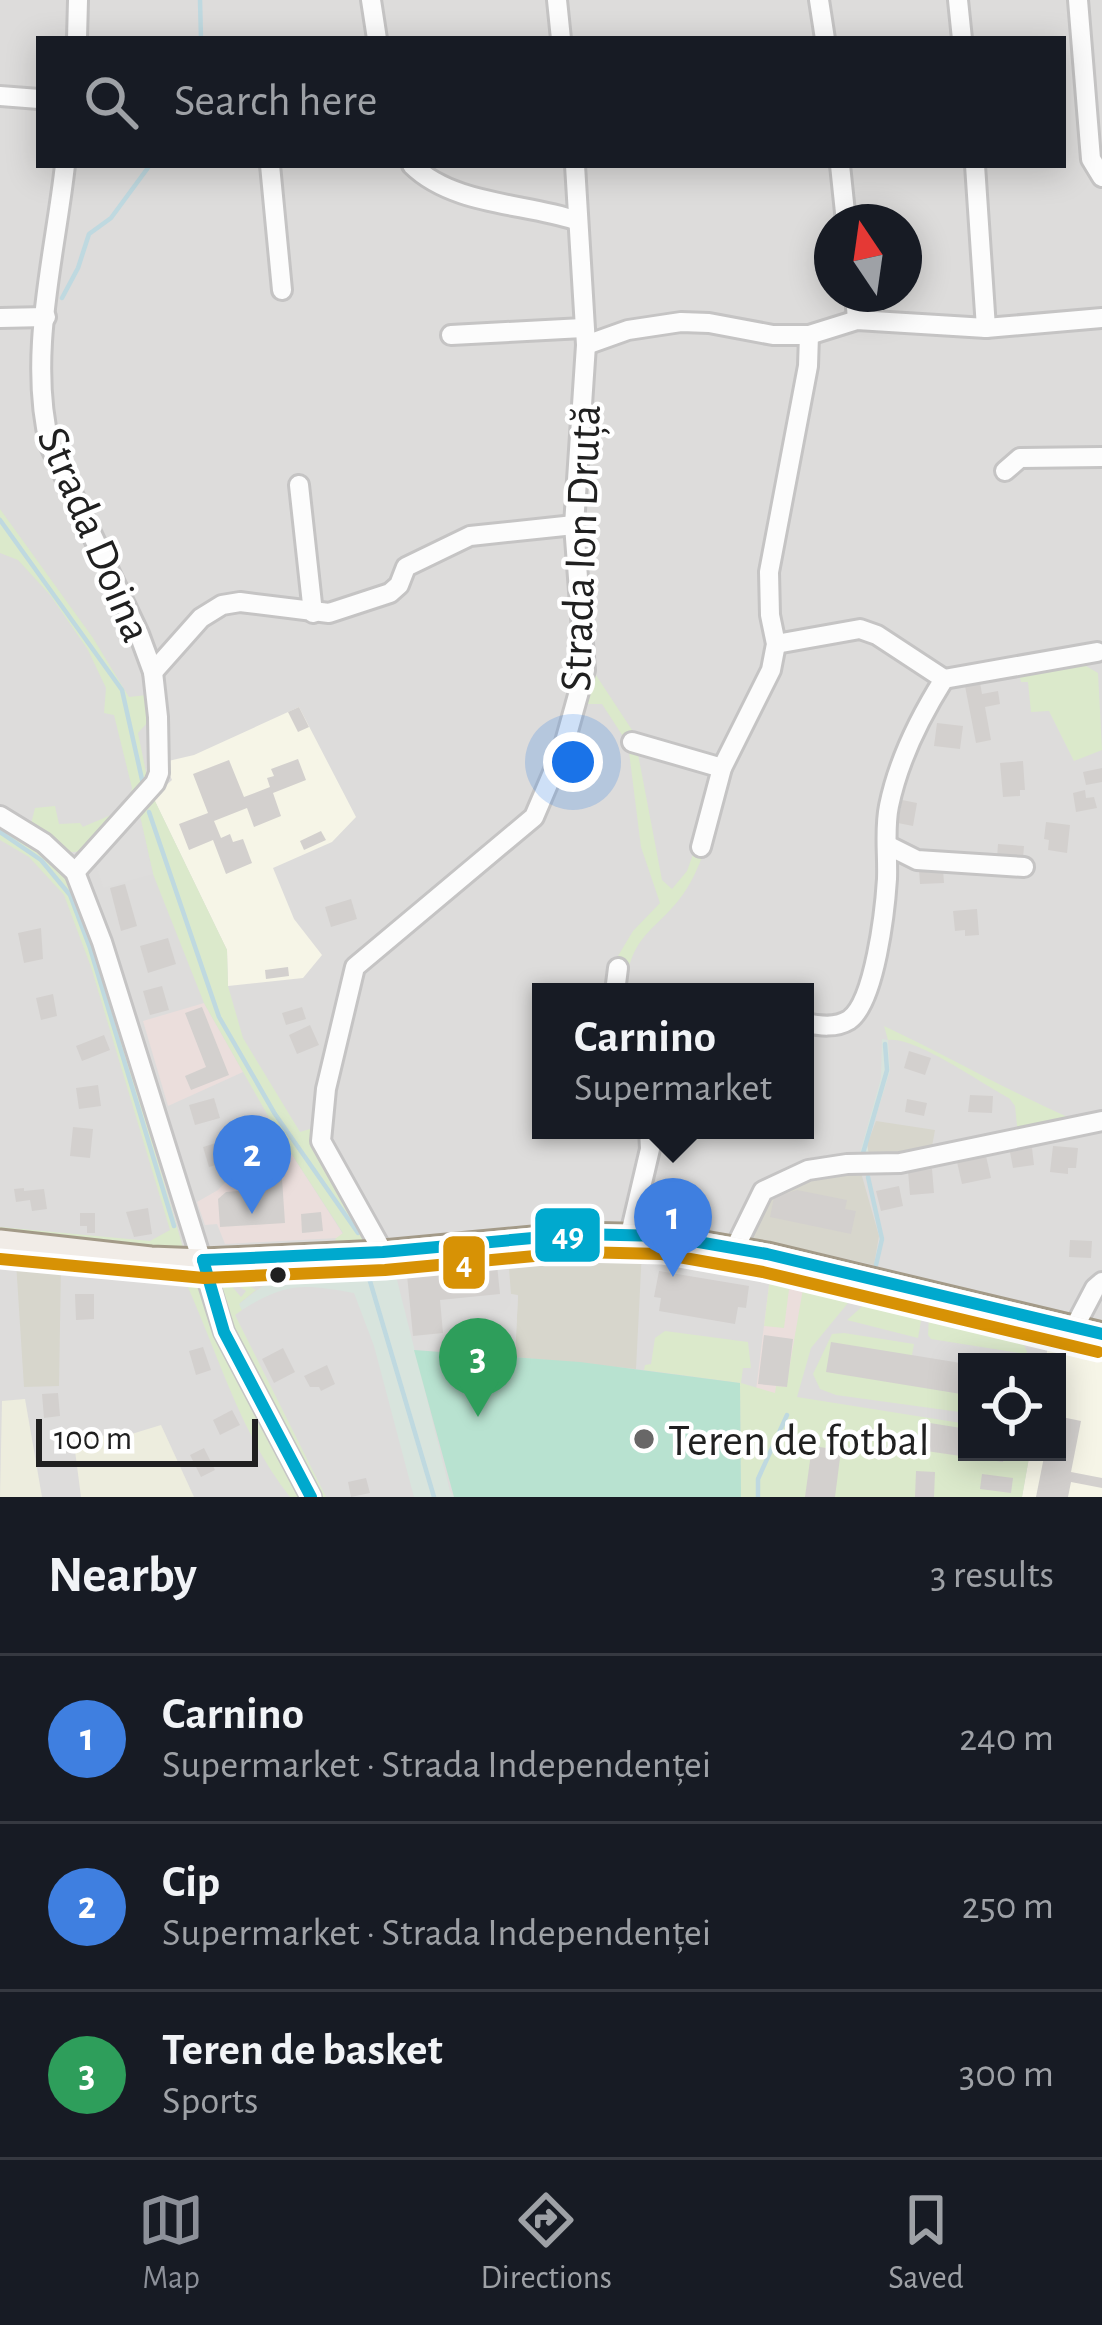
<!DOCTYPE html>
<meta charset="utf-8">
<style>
body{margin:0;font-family:"Alegreya Sans",sans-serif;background:#20242c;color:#f1f3f6}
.controls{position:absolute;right:36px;bottom:36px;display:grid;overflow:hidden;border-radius:0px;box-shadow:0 6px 30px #0003}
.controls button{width:108px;height:108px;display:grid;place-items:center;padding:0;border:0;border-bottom:3px solid #363941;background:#171b24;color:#f1f3f6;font:60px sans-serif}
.compass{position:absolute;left:814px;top:204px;width:108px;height:108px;border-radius:50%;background:#171b24;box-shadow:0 6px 30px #0003;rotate:347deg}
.scale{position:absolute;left:36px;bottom:30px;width:222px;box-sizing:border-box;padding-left:12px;border:6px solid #202020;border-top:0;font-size:33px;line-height:42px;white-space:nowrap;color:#202020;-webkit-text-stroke:9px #fff;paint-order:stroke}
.you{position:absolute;left:573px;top:762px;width:42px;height:42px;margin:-30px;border:9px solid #fff;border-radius:50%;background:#1a73e8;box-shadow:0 0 0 18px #1a73e833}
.badge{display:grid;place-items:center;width:78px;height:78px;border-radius:50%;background:#8c9099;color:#fff;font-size:39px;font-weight:700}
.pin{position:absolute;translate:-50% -99px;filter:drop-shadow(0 3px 6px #0008)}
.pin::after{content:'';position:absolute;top:63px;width:42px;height:36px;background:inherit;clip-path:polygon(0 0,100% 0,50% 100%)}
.popup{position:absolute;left:532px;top:983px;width:282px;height:156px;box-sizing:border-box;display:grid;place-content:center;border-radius:0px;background:#171b24;filter:drop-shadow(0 3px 9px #0005);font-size:39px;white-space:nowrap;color:#9ea1a6}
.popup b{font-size:45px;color:#f1f3f6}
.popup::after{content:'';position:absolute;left:50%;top:100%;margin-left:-24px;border:24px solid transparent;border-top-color:#171b24}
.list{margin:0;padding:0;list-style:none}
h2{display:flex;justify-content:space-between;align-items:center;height:156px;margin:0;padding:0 48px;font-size:51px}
h2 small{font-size:39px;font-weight:400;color:#9ea1a6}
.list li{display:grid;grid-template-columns:78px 1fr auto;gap:36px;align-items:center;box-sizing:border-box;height:168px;padding:0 48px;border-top:3px solid #363941}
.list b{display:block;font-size:45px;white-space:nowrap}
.list p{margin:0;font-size:39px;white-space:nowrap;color:#9ea1a6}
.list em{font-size:39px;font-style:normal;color:#9ea1a6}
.icon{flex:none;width:66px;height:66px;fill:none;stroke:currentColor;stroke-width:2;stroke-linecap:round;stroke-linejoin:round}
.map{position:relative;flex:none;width:1102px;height:1497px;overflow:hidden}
.search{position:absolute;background:#171b24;box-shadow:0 6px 30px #0003;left:36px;right:36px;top:36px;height:132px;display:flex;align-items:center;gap:30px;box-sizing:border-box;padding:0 42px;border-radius:0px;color:#9ea1a6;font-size:45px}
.sheet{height:660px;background:#171b24}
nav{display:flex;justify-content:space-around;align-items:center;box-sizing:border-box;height:168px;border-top:3px solid #363941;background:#171b24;font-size:33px;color:#9ea1a6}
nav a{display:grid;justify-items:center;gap:6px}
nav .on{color:#8c9099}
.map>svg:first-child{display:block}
</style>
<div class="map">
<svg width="1102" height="1497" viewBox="0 0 1102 1497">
<rect width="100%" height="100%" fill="#eeecea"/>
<path fill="#dddcdb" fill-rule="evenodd" d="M 0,0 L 1102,0 L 1102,1497 L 0,1497 ZM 39,39 L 1063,39 L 1063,165 L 39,165 ZM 832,222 L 904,222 L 904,294 L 832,294 ZM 541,992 L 805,992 L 805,1130 L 541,1130 ZM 967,1362 L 1057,1362 L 1057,1452 L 967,1452 Z"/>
<g fill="#ebdedc">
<path d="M 204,1003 L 243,1072 L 168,1106 L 143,1021 Z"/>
<path d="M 276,1130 L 343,1234 L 338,1238 L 225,1244 L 217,1224 L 205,1225 L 197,1202 L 218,1190 Z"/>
<path d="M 771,1269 L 815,1279 L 796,1397 L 756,1390 Z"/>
</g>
<g fill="#f6f5e7">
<path d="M 299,707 L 356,817 L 332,842 L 273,868 L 294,919 L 322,955 L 303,978 L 228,986 L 227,950 L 153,797 L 172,780 L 164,762 L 194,755 Z"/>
<path d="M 1048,1346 L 1102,1359 L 1102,1497 L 1022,1497 L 1030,1452 L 1057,1452 L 1057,1362 L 1045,1362 Z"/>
</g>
<g fill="#d7d6cc">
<path d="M 876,1121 L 935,1130 L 931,1152 L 870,1160 L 867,1145 Z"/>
<path d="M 860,1169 L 879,1236 L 874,1265 L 748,1237 L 772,1190 L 816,1173 Z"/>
<path d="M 579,1248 L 642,1250 L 636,1369 L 515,1357 L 518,1296 L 511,1294 L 508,1255 Z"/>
<path d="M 16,1262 L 61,1266 L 59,1386 L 24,1387 Z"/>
</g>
<g fill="#ededde">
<path d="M 25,1399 L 42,1497 L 0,1497 L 2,1401 Z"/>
<path d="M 161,1425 L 194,1497 L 81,1497 L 74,1443 L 110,1434 L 112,1440 Z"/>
</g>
<g fill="#dbe9cb">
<path d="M 0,509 L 93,638 L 129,697 L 147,695 L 148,722 L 138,733 L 148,782 L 85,850 C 60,858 49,840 31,824 L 35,808 L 55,806 L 59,824 L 80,823 L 83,827 C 102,818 130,812 132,788 L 114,715 L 104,713 L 106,688 L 88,650 L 50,595 L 18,560 L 0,553 Z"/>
<path d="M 1059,664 L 1086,666 L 1098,673 L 1102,750 L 1074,761 L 1049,711 L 1031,712 L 1028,682 L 1021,682 L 1019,673 Z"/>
<path d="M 590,666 L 634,733 L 662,880 L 672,889 L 687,871 L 696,846 L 705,849 C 698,868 691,885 678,901 C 656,928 636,935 628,971 L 615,961 L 633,931 L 660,903 L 641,847 L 628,744 L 602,704 L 586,704 Z"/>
<path d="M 153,797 L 227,950 L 228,986 L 243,1038 L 300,1132 L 313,1128 L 314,1099 L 318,1100 L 317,1133 L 371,1239 L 338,1243 L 335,1239 L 343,1233 L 276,1130 L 204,1003 L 153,874 L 139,812 Z"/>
<path d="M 0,824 L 32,844 L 72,886 L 93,939 L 184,1251 L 0,1236 L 0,1227 L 150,1241 L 170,1230 L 91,967 L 64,895 L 29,857 L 0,840 Z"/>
<path d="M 884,1026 C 948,1056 1006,1090 1072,1119 L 1018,1135 L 1015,1106 L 1009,1098 C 982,1084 915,1036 888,1040 Z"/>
<path d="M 0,1248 L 192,1268 L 223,1348 L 301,1497 L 290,1497 C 238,1431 217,1349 182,1274 L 0,1260 Z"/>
<path d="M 771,1269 L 791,1274 L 784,1328 L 764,1326 Z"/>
<path d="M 236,1273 L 239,1276 L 230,1284 L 241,1297 L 246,1291 L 235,1284 L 241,1281 L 256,1290 L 240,1303 L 242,1310 L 235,1315 L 326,1497 L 320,1497 L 226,1318 L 221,1286 Z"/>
<path d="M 805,1277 L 857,1292 L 811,1348 L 797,1397 L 967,1424 L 967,1452 L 1030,1452 L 1022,1497 L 741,1497 L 740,1383 L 644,1370 L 645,1365 L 651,1364 L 655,1338 L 665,1331 L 748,1342 L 751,1368 L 743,1368 L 741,1383 L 775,1393 L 776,1386 L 786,1387 Z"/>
<path d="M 876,1294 L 923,1310 L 918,1338 L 847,1320 Z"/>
<path d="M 938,1310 L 1017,1328 L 1027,1352 L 1026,1354 L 931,1339 L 928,1335 L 929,1318 Z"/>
<path d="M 844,1333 L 914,1344 L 912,1355 L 967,1395 L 967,1413 L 836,1395 L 820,1389 L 813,1374 L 832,1334 Z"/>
</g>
<g fill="#d8e4dd">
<path d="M 882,1039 L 888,1040 L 890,1071 L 867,1145 L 870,1160 L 858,1160 L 881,1078 Z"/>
<path d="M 393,1264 L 450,1491 L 454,1497 L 414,1497 L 374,1346 L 354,1293 C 303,1284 287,1282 242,1310 L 239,1304 L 269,1281 L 281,1280 L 281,1272 Z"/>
</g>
<path fill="#b8e2d0" d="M 414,1350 L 580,1362 L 740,1383 L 741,1497 L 454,1497 Z"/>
<g fill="#dedddc">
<path d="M 139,812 L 153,874 L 103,888 L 94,859 Z"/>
<path d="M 511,1294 L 518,1295 L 515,1357 L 474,1354 L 479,1324 L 461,1321 L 463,1312 L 503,1313 L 510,1305 Z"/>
</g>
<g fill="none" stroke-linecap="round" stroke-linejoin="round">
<g stroke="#bfd9e0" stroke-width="4.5">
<path d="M 200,0 L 201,39"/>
<path d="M 62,298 L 78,268 L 89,234 L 111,218 L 150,165"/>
<path d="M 0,520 L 122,690 L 143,784"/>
<path d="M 149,812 L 219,1017 L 275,1114 L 358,1233"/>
<path d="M 0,832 L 41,860 L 70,895 L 90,948 L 174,1226"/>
<path d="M 863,1153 L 887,1070 L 885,1044"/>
<path d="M 868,1177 L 882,1239 L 876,1265"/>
<path d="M 367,1271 L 434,1497"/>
<path d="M 758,1497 L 758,1479 L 787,1415"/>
</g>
</g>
<g fill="#d3d0ce">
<path d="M 980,683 L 982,694 L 998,691 L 1000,704 L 985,707 L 991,740 L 976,743 L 965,686 Z"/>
<path d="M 299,707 L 309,727 L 298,732 L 288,712 Z"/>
<path d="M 937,723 L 963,726 L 960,749 L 934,746 Z"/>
<path d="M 298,759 L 306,780 L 273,793 L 281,816 L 254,827 L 247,808 L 214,821 L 221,838 L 230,834 L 233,842 L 243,839 L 252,863 L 226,874 L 213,840 L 189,850 L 179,824 L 208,813 L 193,774 L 229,760 L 244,797 L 270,787 L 267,778 L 274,776 L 271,769 Z"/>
<path d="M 1023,761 L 1025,790 L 1020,790 L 1020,796 L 1003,797 L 1000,763 Z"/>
<path d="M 1102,768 L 1102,782 L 1086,785 L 1083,772 Z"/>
<path d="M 1085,790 L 1086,798 L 1094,797 L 1097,808 L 1076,812 L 1073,793 Z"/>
<path d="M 902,800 L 917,803 L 913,826 L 898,823 Z"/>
<path d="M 1046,822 L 1070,825 L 1067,853 L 1048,850 L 1049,840 L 1044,839 Z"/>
<path d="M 321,831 L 326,840 L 304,850 L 300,841 Z"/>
<path d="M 998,844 L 1024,846 L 1023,859 L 997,858 Z"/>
<path d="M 943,869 L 944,883 L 920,884 L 919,870 Z"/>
<path d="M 125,884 L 137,926 L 121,931 L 110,888 Z"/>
<path d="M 351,899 L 357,919 L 331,927 L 325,907 Z"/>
<path d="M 977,909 L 979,935 L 965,936 L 965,930 L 955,931 L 953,911 Z"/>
<path d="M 41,928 L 43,959 L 24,963 L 18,933 Z"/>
<path d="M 168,938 L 176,964 L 148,973 L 140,946 Z"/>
<path d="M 288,967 L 289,976 L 266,979 L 265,970 Z"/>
<path d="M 162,986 L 169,1010 L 150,1015 L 143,991 Z"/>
<path d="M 53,994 L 57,1016 L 41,1020 L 36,998 Z"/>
<path d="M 202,1007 L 229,1075 L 191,1090 L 185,1076 L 206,1067 L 185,1013 Z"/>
<path d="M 302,1007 L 306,1019 L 286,1025 L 282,1013 Z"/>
<path d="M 310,1025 L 319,1045 L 297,1054 L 289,1035 Z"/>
<path d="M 104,1035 L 110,1050 L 82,1061 L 76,1046 Z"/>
<path d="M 909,1051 L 931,1058 L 925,1075 L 904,1068 Z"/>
<path d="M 98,1085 L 101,1106 L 79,1109 L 76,1088 Z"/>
<path d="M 970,1095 L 993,1096 L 992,1113 L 968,1112 Z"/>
<path d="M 214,1098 L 220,1118 L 195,1125 L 189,1105 Z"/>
<path d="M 907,1099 L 927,1103 L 924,1116 L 905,1112 Z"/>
<path d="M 73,1127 L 93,1129 L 90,1158 L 70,1156 Z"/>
<path d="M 226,1140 L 232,1160 L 209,1167 L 203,1147 Z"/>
<path d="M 1053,1146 L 1078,1148 L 1076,1168 L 1068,1168 L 1068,1174 L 1050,1172 Z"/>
<path d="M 1032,1148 L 1034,1165 L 1013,1168 L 1010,1152 Z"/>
<path d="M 986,1156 L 991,1178 L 962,1184 L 957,1162 Z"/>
<path d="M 281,1164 L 285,1223 L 220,1227 L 218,1199 L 226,1192 L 251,1190 L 250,1183 L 264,1165 Z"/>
<path d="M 932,1169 L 934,1193 L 910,1195 L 908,1171 Z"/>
<path d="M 899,1186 L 903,1206 L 881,1211 L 876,1191 Z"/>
<path d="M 24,1188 L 24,1191 L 44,1189 L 47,1209 L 32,1211 L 30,1200 L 16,1202 L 14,1189 Z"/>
<path d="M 797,1190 L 847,1200 L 845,1209 L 856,1211 L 851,1234 L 770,1217 L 774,1197 Z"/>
<path d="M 148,1208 L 152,1234 L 134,1237 L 126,1212 Z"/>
<path d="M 321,1212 L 323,1231 L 302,1233 L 301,1214 Z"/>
<path d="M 80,1213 L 95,1213 L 95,1233 L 87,1233 L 87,1226 L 80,1226 Z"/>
<path d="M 1070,1240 L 1092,1241 L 1091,1258 L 1069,1257 Z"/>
<path d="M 497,1265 L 500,1294 L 440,1300 L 443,1333 L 413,1336 L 407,1275 Z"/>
<path d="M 659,1271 L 749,1286 L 746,1308 L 738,1307 L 735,1324 L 659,1311 L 661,1298 L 654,1297 Z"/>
<path d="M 75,1294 L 94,1294 L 94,1319 L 76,1320 Z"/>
<path d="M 764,1335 L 793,1339 L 787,1387 L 758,1384 Z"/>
<path d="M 831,1342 L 967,1364 L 967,1395 L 826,1372 Z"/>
<path d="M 203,1347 L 211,1370 L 196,1375 L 189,1351 Z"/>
<path d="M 283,1348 L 295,1372 L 274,1383 L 262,1359 Z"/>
<path d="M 327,1365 L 335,1384 L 321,1391 L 319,1387 L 310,1387 L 304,1376 Z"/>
<path d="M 58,1393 L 60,1416 L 44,1418 L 42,1394 Z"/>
<path d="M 232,1410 L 240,1425 L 220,1435 L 213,1420 Z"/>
<path d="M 1057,1416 L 1081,1421 L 1071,1472 L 1102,1478 L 1102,1488 L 1071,1482 L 1068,1497 L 1036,1497 L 1045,1452 L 1057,1452 Z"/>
<path d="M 930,1423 L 967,1429 L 967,1452 L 1005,1452 L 1003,1462 L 926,1451 Z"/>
<path d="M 812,1446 L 841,1450 L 835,1497 L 805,1497 Z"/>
<path d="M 204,1448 L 215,1470 L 201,1477 L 190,1455 Z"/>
<path d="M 916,1471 L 935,1472 L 934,1497 L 915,1497 Z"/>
<path d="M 982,1474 L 1013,1478 L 1011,1493 L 980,1489 Z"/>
<path d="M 366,1478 L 370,1493 L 351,1497 L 348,1482 Z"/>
</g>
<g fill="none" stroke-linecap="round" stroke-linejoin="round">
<defs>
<g id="minor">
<path d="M 371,0 L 377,39"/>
<path d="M 557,0 L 561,39"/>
<path d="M 819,0 L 825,39"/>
<path d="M 958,0 L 962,39"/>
<path d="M 1078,0 L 1091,159 L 1102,177"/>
<path d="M 77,39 L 78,0"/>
<path d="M 0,96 L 39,99"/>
<path d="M 65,165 C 55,256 27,356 50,446 L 139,634 L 153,672 L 158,717 L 159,773 L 155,783 L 75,872"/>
<path d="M 270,165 L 282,290"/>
<path d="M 412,165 C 453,205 523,203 575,220"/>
<path d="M 840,165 L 846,222"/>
<path d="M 975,165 L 986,328"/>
<path d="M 855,294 L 857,320"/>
<path d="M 0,318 L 46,317"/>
<path d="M 451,335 L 583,328"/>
<path d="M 586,345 L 628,330 L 681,322 L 709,323 L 773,335 L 809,335 L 857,320 L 986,328 L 1102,318"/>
<path d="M 1005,471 L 1020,458 L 1102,457"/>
<path d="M 299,485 L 313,613"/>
<path d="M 776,644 L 860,629 L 877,635 L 944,679"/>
<path d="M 153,672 L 201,618 L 222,605 L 240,602 L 329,613 L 390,593 L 399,585 L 406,567 L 470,536 L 574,525"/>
<path d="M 944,679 L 1097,652"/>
<path d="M 632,742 L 722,768"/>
<path d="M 0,816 L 44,843 L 75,872 L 102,942 L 224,1332 L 311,1497"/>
<path d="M 887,845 L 917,860 L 1024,867"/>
<path d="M 701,847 L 722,768 L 771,670 L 776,644 L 770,615 L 769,572 L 808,366 L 809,335"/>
<path d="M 615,992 L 618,968"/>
<path d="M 805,1023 C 820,1026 836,1028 849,1020 C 875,1002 885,910 887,879 C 888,855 884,830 889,806 C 898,762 920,717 944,679"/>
<path d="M 630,1234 L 650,1149 L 649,1130"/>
<path d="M 735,1248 L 763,1191 L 808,1170 L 847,1164 L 900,1163 L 1102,1121"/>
<path d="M 383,1252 L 321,1141 L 326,1089 L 355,967 L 534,817 L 563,749 L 585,670 L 574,525 L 586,345 L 575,165"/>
<path d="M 1074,1328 L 1095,1288 L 1102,1282"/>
</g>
<path id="major" d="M 0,1241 L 151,1258 L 203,1260 L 383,1252 L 576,1234 L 664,1236 L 767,1254 L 1102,1334"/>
</defs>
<use href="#minor" stroke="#c5c4c4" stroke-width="24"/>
<use href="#major" stroke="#a39a88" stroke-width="27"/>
<use href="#minor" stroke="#fcfcfc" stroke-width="18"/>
<use href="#major" stroke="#f1ece7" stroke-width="21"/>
<defs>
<g id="bus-1">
<path d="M 203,1260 L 383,1252 L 576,1234 L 664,1236 L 767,1254 L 1102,1334"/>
<path d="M 203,1260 L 224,1332 L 311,1497"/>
</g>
<path id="bus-2" d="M 0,1259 L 204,1278 L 385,1270 L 577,1252 L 662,1254 L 763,1272 L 1098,1352"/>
</defs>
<use href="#bus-1" stroke="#fff" stroke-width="21"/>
<use href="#bus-2" stroke="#fff" stroke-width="21"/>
<use href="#bus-1" stroke="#00a9ce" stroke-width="12"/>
<use href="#bus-2" stroke="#d79205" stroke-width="12"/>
</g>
<circle fill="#202020" stroke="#fff" stroke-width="4.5" cx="278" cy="1275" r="10"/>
<circle fill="#686767" stroke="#fff" stroke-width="4.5" cx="644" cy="1439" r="12"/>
<g text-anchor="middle" stroke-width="9" stroke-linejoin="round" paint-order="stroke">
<g font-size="45" fill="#202020" stroke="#fff">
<text transform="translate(96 534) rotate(67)" y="16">Strada Doina</text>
<text transform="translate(579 548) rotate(-88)" y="16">Strada Ion Druță</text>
</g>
<g font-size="45" fill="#202020" stroke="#fff" text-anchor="start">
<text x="668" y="1455">Teren de fotbal</text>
</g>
</g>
<g stroke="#fff" stroke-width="4.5">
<rect x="533" y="1206" width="69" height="58" rx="12" fill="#00a9ce"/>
<rect x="441" y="1234" width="46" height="57" rx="12" fill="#d79205"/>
</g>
<g font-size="33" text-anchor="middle" font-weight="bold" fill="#fff">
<text x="568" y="1246">49</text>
<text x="464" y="1274">4</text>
</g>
</svg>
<div class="controls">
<button><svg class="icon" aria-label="locate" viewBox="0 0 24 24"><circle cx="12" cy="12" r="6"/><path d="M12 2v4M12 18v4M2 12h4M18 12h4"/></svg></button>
</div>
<svg class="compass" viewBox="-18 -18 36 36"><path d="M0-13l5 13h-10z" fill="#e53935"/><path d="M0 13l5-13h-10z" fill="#9ea1a6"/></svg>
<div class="scale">100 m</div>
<div class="you"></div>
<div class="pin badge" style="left:673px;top:1277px;background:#3f7fe0">1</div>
<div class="popup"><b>Carnino</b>Supermarket</div>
<div class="pin badge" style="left:252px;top:1214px;background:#3f7fe0">2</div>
<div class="pin badge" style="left:478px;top:1417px;background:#2e9e5b">3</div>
<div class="search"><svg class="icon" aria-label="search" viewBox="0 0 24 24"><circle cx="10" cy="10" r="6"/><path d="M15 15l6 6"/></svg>Search here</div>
</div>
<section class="sheet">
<h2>Nearby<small>3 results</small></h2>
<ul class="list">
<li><span class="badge" style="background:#3f7fe0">1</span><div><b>Carnino</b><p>Supermarket · Strada Independenței</p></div><em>240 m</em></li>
<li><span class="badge" style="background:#3f7fe0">2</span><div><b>Cip</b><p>Supermarket · Strada Independenței</p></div><em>250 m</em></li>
<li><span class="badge" style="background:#2e9e5b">3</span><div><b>Teren de basket</b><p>Sports</p></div><em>300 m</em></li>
</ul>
</section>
<nav>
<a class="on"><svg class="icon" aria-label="map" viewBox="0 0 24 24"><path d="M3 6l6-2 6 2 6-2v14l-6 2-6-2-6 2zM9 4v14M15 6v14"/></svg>Map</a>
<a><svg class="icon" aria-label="directions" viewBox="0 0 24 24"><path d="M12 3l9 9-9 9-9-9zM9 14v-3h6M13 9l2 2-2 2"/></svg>Directions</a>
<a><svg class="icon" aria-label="saved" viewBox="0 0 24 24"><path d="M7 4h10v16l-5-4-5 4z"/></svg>Saved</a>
</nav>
